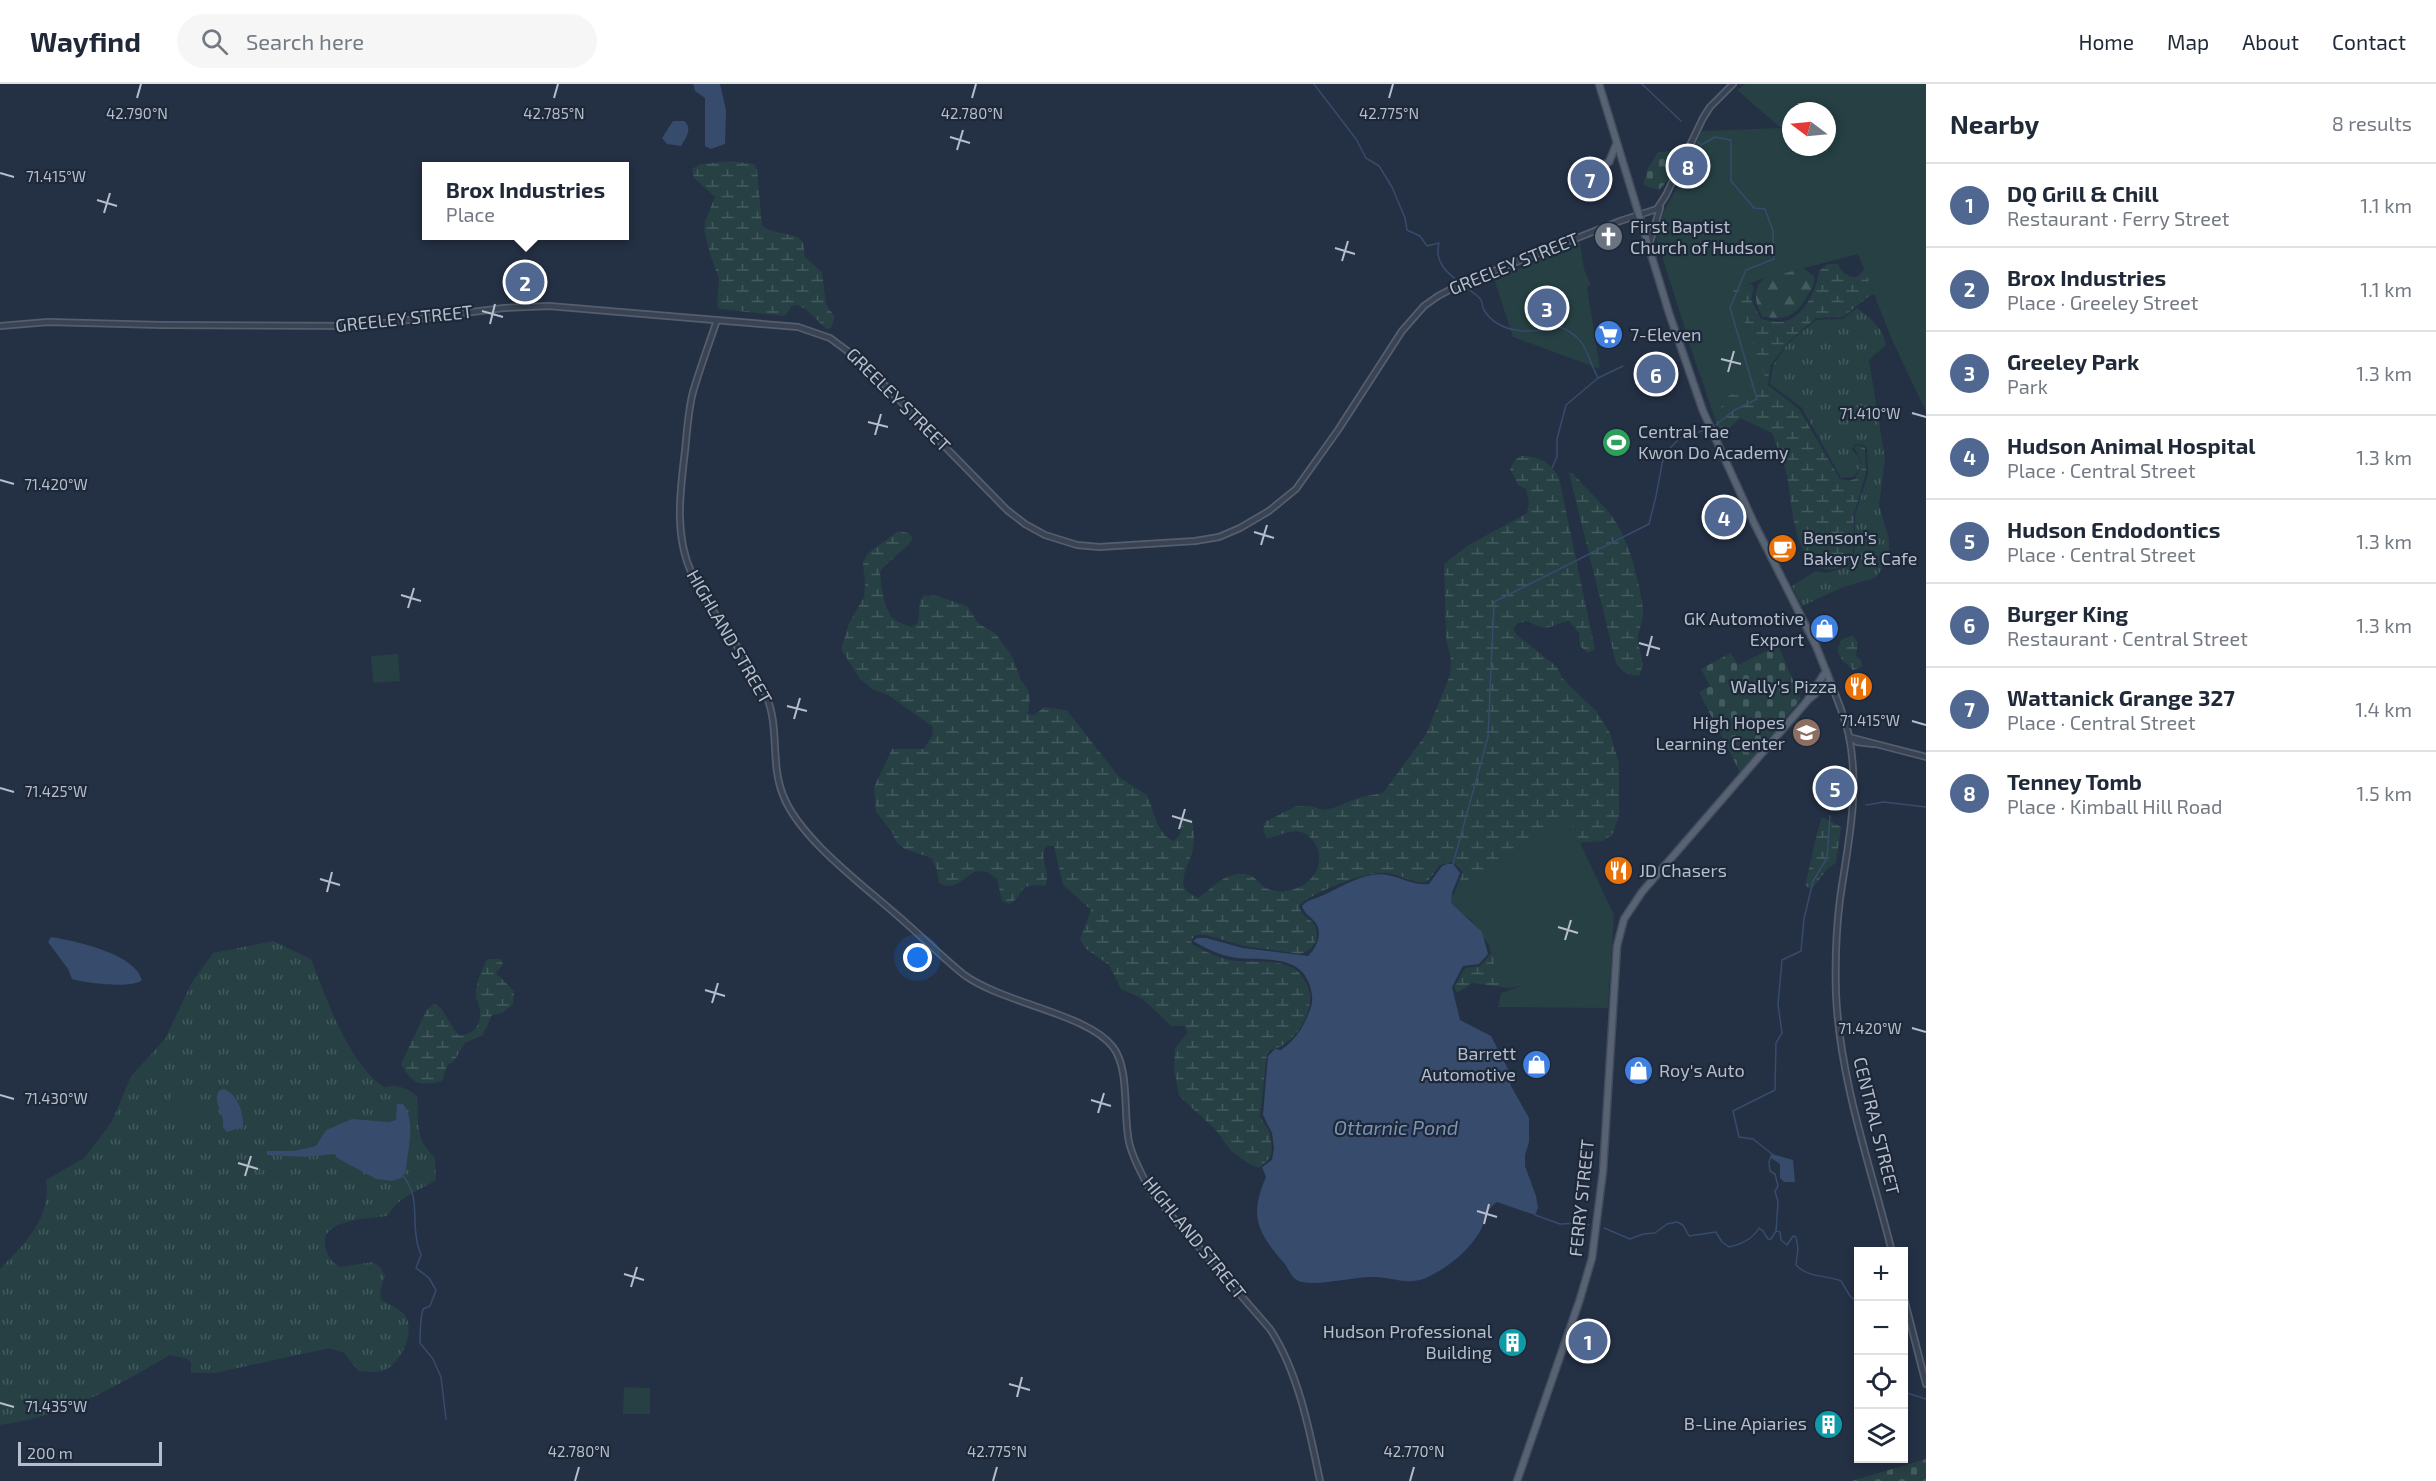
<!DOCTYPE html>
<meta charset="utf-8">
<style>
body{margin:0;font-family:"Exo 2",sans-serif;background:#f6f6f7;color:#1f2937}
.controls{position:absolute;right:18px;bottom:18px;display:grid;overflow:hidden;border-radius:0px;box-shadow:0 3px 9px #0003}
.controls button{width:54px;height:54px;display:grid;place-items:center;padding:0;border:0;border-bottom:2px solid #e0e1e3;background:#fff;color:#1f2937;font:30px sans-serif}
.compass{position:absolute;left:1782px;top:18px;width:54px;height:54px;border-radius:50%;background:#fff;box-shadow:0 3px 9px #0003;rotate:286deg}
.scale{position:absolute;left:18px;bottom:15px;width:144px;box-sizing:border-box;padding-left:6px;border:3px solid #b6becd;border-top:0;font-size:16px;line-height:21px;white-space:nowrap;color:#b6becd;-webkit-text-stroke:4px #1d2838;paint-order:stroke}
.you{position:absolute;left:918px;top:874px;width:21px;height:21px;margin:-15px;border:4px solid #fff;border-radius:50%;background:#1a73e8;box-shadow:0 0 0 9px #1a73e833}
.badge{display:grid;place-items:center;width:39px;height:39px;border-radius:50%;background:#4f6791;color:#fff;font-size:20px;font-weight:700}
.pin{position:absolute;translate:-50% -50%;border:3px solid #fff;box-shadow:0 2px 6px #0006}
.popup{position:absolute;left:422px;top:78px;width:207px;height:78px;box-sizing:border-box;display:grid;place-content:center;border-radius:0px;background:#fff;filter:drop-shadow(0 2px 4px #0005);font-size:20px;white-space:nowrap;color:#747a83}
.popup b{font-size:22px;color:#1f2937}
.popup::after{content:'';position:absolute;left:50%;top:100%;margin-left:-12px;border:12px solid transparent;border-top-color:#fff}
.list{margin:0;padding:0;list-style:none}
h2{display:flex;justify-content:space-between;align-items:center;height:78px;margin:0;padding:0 24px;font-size:26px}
h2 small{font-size:20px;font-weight:400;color:#747a83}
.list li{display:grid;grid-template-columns:39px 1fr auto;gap:18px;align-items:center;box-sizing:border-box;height:84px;padding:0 24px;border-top:2px solid #e0e1e3}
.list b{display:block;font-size:22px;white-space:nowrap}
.list p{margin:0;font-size:20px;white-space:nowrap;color:#747a83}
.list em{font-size:20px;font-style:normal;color:#747a83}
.icon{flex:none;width:33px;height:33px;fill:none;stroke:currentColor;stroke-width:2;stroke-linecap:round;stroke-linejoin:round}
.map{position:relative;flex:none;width:1926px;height:1397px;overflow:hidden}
header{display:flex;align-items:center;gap:36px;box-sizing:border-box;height:84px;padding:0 30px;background:#fff;border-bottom:2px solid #e0e1e3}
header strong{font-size:28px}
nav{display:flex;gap:33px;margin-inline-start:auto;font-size:21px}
.search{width:420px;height:54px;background:#f6f6f7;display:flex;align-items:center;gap:15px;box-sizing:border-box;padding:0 21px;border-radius:33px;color:#747a83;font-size:22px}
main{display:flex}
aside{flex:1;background:#fff}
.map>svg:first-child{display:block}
</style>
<header>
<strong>Wayfind</strong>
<div class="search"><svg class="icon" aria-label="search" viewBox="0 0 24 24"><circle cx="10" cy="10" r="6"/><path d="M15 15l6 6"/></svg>Search here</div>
<nav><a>Home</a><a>Map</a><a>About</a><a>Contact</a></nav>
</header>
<main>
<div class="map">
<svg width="1926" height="1397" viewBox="0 0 1926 1397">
<defs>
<pattern id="grass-tufts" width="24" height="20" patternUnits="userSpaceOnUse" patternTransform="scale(1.5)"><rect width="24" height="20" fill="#264044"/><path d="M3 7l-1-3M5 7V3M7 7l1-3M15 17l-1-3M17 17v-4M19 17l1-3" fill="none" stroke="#435a5e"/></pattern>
<pattern id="forest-firs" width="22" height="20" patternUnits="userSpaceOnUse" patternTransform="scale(1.5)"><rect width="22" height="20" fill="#264044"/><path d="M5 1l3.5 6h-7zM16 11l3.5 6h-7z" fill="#435a5e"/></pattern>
<pattern id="wetland-marsh" width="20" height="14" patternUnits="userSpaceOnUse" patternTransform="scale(1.5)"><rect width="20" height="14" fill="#264044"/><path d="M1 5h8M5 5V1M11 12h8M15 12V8" fill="none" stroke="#435a5e"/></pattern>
<pattern id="cemetery-stones" width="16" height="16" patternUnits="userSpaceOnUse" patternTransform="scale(1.5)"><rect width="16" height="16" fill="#264044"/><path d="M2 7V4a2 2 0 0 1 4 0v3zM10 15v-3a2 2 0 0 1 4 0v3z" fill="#435a5e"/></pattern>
</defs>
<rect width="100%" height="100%" fill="#243044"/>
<g fill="url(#grass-tufts)">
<path d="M 1857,224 C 1871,235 1883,243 1886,261 L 1869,276 L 1885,375 L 1879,421 L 1889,455 L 1889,471 L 1877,493 L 1841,504 L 1802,522 L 1792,502 L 1816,487 L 1826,489 L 1847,483 L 1854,474 L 1855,431 L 1868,390 L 1867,363 L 1860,360 L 1854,361 L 1852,366 L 1858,372 L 1861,381 L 1854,393 L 1841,394 L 1802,324 L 1770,300 L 1773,282 L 1787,260 L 1816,236 L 1843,235 Z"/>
<path d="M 273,857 L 311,875 C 327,915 348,979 384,1003 C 398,1000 407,1004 417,1012 C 419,1038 414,1054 435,1074 L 436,1096 C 416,1109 402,1110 387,1132 C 369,1135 316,1135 326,1165 C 328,1173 332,1178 340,1183 L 373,1178 L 381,1184 L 385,1192 L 380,1208 L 381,1216 C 389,1220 403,1226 407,1235 C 414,1252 399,1283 382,1287 C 375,1289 365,1287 358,1287 L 344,1269 L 330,1264 L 215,1289 L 191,1289 L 191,1278 L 187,1275 L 170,1271 C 116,1303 63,1333 0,1341 L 0,1185 C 24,1161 52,1133 46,1096 L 84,1074 L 105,1047 L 112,1037 L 131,992 L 165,955 L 192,898 L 213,869 Z"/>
</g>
<path fill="url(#forest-firs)" d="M 1799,181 L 1814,192 C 1815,202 1811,206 1806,214 C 1793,235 1786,235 1762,233 C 1760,227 1756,220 1756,214 C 1753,191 1783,187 1799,181 Z"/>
<g fill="url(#wetland-marsh)">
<path d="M 732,77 L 754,80 L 757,85 L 762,141 C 772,152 797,147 803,158 C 804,162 804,169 805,173 L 822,188 L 826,220 L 835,233 L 831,244 L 827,245 C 816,237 811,226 797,221 L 792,222 L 785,232 L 719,225 L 717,222 L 719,195 L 710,170 L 704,145 L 705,137 L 715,113 L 694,94 L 692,85 L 700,80 Z"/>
<path d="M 1873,177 L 1893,201 L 1868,213 L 1843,233 L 1816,234 L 1787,259 L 1771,281 L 1768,301 L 1799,325 L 1840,395 L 1848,397 L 1855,395 C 1863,377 1862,378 1854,363 L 1860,361 L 1865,364 L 1866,389 L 1854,431 L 1853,474 C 1845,482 1836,487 1825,485 C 1793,479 1792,417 1787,392 C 1784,377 1777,363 1772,349 L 1740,334 L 1725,348 L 1717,341 L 1690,259 L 1728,207 L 1751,200 L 1754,203 L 1751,215 L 1761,235 C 1767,236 1774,238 1780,238 C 1803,236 1817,206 1819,187 L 1828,180 L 1838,180 C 1842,189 1847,193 1857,193 Z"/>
<path d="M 1520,372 C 1537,371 1551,378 1559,394 L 1595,565 L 1588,569 L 1580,562 L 1579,549 L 1569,537 C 1548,541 1549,550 1528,537 L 1518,539 L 1513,545 L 1517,551 L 1557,583 L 1563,595 L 1596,627 L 1610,649 L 1619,679 L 1619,732 L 1612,751 L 1603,757 L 1576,759 L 1529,890 L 1521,902 L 1509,904 L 1472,899 L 1457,909 L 1454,903 L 1465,884 L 1480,882 L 1491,869 C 1487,843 1472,835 1454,819 L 1454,810 L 1463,788 L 1453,778 L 1440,781 L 1427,798 C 1413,800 1400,790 1386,789 C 1367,787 1310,809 1299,822 C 1301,832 1309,833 1314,840 C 1322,853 1313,867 1300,870 L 1244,862 L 1206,851 L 1196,851 L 1191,856 L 1192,860 C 1204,867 1216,873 1230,876 C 1261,881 1297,868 1309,906 C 1315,924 1299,952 1283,961 C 1277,965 1273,964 1267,969 L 1260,1032 L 1270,1049 L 1272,1065 L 1270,1074 L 1259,1084 L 1251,1081 L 1231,1067 L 1216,1046 L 1179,1012 L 1174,984 L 1175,964 L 1188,948 L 1184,942 L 1171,942 L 1143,915 L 1121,905 L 1109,881 L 1085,864 L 1080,855 L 1091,826 L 1063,801 L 1054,762 L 1047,762 C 1037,773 1052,788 1045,802 C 1013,799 1029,809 1009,820 L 1002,817 L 997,795 L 987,788 L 976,787 C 963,794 954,808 939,799 L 937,786 L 931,774 L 905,765 L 896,758 L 892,748 L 876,728 L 874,703 L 892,665 L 924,665 L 932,652 L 933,643 L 888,611 L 874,606 L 860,595 L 841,565 L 849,539 L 864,513 L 865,501 L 863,479 L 867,470 L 898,447 L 908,449 L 913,454 C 908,465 889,475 880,488 C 881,502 884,526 894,535 C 899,539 906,541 912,543 L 918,539 L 920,517 L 924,511 L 937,512 L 967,522 L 979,540 L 995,549 L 1012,572 L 1021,596 L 1028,606 L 1030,614 L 1028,630 L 1034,631 L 1045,623 L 1065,626 L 1069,629 L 1120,694 L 1147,711 C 1155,727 1155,749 1174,757 L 1180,750 L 1182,738 L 1187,734 L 1192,736 C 1194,745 1195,756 1193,765 C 1189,783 1171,804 1198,814 C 1213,804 1225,787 1245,790 C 1256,791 1259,801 1268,805 C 1289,813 1320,798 1319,774 C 1319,767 1317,762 1313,757 C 1302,740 1282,750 1267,755 L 1263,746 L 1265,738 L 1296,722 L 1311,722 L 1323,726 L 1333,724 L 1361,713 L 1383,709 L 1426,650 L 1450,591 L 1451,576 L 1446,554 L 1444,480 L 1467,462 L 1527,429 L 1529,417 L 1526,405 L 1518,401 L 1510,385 L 1514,377 Z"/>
<path d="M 1569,389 L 1573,389 C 1587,407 1607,422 1618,442 C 1631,463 1640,501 1643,525 C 1644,537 1637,548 1638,557 C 1640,571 1646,578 1639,592 C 1628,591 1622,589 1616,579 Z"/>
<path d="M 1853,551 L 1858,559 L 1856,572 L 1861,576 L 1862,583 L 1853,586 L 1842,576 L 1837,566 L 1841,556 Z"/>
<path d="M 1822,733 L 1841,743 L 1836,779 L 1828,784 L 1812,805 L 1805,802 L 1817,749 Z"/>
<path d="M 487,875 L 501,875 L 503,881 L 496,889 L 514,907 L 513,920 L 503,929 L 492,931 L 483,951 L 465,959 L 454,977 L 447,982 L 442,997 C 419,1003 412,1000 401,980 L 426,927 L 434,919 L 441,924 L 458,951 C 472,953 482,941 480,927 C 480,922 477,917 476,913 C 475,900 482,886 487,875 Z"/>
</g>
<g fill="url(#cemetery-stones)">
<path d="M 1680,66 L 1673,90 L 1659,106 L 1643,101 L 1647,86 L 1658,68 Z"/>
<path d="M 1778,561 L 1801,615 L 1740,688 L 1699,608 L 1710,602 L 1701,585 L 1731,569 L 1738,581 Z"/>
<path d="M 1926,1375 L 1926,1397 L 1852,1397 Z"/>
</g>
<g fill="#264044" fill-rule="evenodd">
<path d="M 1745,0 L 1926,0 L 1926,328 L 1893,258 L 1858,170 L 1759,196 L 1733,206 L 1766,295 L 1724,314 L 1717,337 L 1696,280 L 1655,150 L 1665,125 L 1685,89 L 1688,73 L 1702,47 L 1781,44 L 1737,6 ZM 1791,27 L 1827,27 L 1827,63 L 1791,63 Z"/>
<path d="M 1580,158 L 1584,185 L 1591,201 L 1587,203 L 1600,285 L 1513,253 L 1494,195 Z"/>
<path d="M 398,570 L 400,597 L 373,599 L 371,572 Z"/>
<path d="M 1569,735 L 1614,831 L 1608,924 L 1498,923 L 1501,909 L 1521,902 L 1509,897 L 1495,887 L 1493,867 L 1470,835 L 1451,823 L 1448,814 Z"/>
<path d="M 179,1003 L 200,1019 L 186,1038 L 165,1022 Z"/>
<path d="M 624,1303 L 650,1304 L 650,1330 L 623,1330 Z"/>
</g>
<g fill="#374b6c">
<path d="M 693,0 L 720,0 L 726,26 L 725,60 L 711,65 L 705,62 L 705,14 L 695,7 Z"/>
<path d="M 673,37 L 684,37 C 693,44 686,54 681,62 L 667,60 L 662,54 Z"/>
<path d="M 1447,780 L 1453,780 L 1460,789 L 1452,809 L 1451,819 L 1482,848 L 1488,870 L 1479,880 L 1463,882 L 1452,903 L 1460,936 L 1491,952 L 1508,985 L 1511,1002 L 1529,1034 L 1529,1058 L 1525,1071 L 1525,1082 L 1536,1112 L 1538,1124 L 1535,1131 L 1497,1118 C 1484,1126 1486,1141 1477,1152 C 1465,1170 1448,1183 1428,1193 C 1409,1202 1395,1194 1375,1193 C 1354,1192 1322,1202 1302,1198 C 1291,1196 1290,1186 1284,1179 C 1257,1148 1249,1132 1266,1093 L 1262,1083 L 1272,1076 L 1274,1064 L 1272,1049 L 1263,1031 L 1268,972 L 1275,965 L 1281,966 C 1296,956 1304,942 1310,926 C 1314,916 1312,909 1309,899 C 1297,868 1258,878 1231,873 C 1217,870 1205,864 1193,857 L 1197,854 L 1206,854 L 1243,864 L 1308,872 C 1317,864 1324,847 1314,837 C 1309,831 1304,829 1302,822 C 1309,814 1317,815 1326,810 C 1345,801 1366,787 1388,791 C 1402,794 1415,802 1429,800 L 1442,782 Z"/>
<path d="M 51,853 C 75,857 134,869 142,896 C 132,905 85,899 72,895 L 68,885 L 48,858 Z"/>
<path d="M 222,1005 C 237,1007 244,1030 243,1043 L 227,1048 L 223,1043 C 225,1030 213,1020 218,1008 Z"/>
<path d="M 397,1020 L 403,1020 C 417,1037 407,1068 406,1088 L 401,1094 L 392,1097 L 376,1095 L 337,1074 L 335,1070 L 305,1073 L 267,1071 L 267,1067 L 294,1067 L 316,1062 L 326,1046 L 352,1035 L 389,1038 L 396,1036 Z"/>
<path d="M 1772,1070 L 1793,1076 L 1795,1098 L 1784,1098 L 1780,1094 L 1780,1080 L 1771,1074 Z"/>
</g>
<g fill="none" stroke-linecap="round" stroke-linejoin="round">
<g stroke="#374b6c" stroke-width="1.5">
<path d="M 1314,0 L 1356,55 L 1366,74 L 1379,82 L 1392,103 L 1405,134 L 1407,146 L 1420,152 L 1427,162 L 1439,159 C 1434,177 1446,188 1459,198"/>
<path d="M 1642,0 L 1681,37"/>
<path d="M 1698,58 L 1701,61 L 1715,53 L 1731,56 L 1731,97 L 1754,124 L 1765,125 L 1773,147 L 1774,175 L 1746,186 L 1730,224 L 1757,315 L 1733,327 L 1716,341"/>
<path d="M 1463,201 C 1468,205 1478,211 1481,216 C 1483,219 1482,223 1484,226 C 1499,251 1534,250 1558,242 C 1588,254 1585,269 1598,294"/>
<path d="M 1552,384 L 1557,373 L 1557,355 L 1566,321 L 1598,294 L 1623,282"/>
<path d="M 1866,721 L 1884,718 L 1926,723"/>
<path d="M 1453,780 L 1488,653 L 1494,518 L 1649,440 L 1656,412 L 1664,370 L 1680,354 L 1705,346"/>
<path d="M 403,1092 C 420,1112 412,1134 417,1157 C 417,1162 420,1166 421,1171 L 416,1184 L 429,1194 L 436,1206 L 430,1222 L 423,1225 C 420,1236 420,1247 420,1259 L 433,1275 L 441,1293 L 446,1335"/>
<path d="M 1535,1131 L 1560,1140 L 1582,1139 L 1589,1141"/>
<path d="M 1604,1144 L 1630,1155 L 1643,1150 L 1655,1149 L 1667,1140 L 1677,1138 L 1683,1141 L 1689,1152 L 1716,1148 L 1722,1158 L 1729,1163 C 1740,1161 1753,1155 1759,1144 L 1763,1147 L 1768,1155 L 1771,1155 L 1776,1147 L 1780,1148 L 1781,1156 L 1787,1161 L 1793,1152 L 1796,1153 L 1798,1165 L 1796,1181 C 1808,1194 1826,1191 1841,1197 L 1850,1212 L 1858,1219"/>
<path d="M 1776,1147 L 1778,1118 L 1775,1107 L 1778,1102 L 1775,1090 L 1770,1087 L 1769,1078 L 1772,1070 L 1753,1055 L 1739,1053 L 1733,1027 L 1775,1006 L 1776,959 L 1782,949 L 1778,920 L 1782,876 L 1801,867 L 1804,835 L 1813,797 L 1827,774 L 1830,732"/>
<path d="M 1904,1308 L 1926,1315"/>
</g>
<defs>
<g id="minor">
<path d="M 1649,161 L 1660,124"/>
<path d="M 717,236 C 709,260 700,284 693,308 C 688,327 687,348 685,367 C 680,408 674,452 692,490 C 712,533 746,568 766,611 C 780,643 770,679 783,711 C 799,754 864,802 898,832 C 920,851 941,872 963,890 C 1003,920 1087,929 1113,963 C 1130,985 1123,1031 1129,1058 C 1133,1076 1143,1092 1151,1108 L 1270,1245 C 1298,1287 1310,1348 1320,1397"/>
<path d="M 0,242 L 48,238 L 161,241 L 360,242 L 504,224 L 549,222 L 798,243 L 830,254 L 861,277 L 1007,426 L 1025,440 L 1045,451 L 1077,461 L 1099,463 L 1195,457 L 1219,453 L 1240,444 L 1269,427 L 1296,405 L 1338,346 L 1402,247 L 1424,222 L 1438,212 L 1461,200 L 1620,137 L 1657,125 L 1666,111 L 1703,34 L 1710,23 L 1733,0"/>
<path d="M 1830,597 C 1837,615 1845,633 1849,652 C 1860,708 1848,760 1840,815 C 1836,847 1835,878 1836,910 C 1840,998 1871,1083 1892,1168"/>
<path d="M 1849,653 L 1926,673"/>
<path d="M 1851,654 L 1857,658 L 1873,660"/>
<path d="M 1904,1214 L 1926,1300"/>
</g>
<g id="major">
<path d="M 1599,83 L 1609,78 L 1616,61"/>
<path d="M 1808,615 L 1826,587"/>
<path d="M 1517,1397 L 1580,1215 L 1592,1174 L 1603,1087 L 1617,862 L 1624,835 L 1642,808 L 1808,616 L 1830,597 L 1816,562 L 1753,437 L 1703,327 L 1669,229 L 1599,0"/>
</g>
</defs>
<use href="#minor" stroke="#545e6d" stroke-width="8"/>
<use href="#major" stroke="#424c5c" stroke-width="9"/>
<use href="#minor" stroke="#394353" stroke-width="4.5"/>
<use href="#major" stroke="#576273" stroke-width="6"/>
</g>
<path fill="none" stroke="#b6becd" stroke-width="2" d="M 137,14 L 141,0M 554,14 L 558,0M 972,14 L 976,0M 1389,14 L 1393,0M 950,53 L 970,59M 957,66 L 963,46M 0,89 L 14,93M 97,116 L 117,122M 104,129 L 110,109M 1335,164 L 1355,170M 1342,177 L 1348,157M 482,227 L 503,233M 490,240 L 495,220M 1721,275 L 1741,280M 1728,288 L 1734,267M 1912,329 L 1926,333M 868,338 L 888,343M 875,351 L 881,330M 0,396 L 14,400M 1254,448 L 1274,454M 1261,461 L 1267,441M 401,511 L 421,517M 408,524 L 414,504M 1639,559 L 1660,565M 1647,572 L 1652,552M 787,622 L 807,627M 794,635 L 800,614M 1912,637 L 1926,641M 0,704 L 14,708M 1172,732 L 1192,738M 1179,745 L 1185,725M 320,795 L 340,801M 327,808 L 332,788M 1558,843 L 1578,849M 1565,856 L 1571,836M 705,906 L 725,912M 712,919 L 718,899M 1912,944 L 1926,948M 0,1011 L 14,1015M 1091,1016 L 1111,1022M 1098,1029 L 1104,1009M 238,1079 L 258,1085M 245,1092 L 251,1072M 1477,1127 L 1497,1133M 1484,1140 L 1489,1120M 624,1190 L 644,1196M 631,1203 L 637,1183M 1009,1300 L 1030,1306M 1017,1313 L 1022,1293M 0,1319 L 14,1323M 575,1397 L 579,1383M 993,1397 L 997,1383M 1410,1397 L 1414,1383"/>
<defs>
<symbol id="church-disc" viewBox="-11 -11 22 22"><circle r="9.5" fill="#6b7280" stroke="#1d2838"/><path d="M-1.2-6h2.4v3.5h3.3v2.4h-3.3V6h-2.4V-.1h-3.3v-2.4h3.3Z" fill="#fff"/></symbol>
<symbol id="supermarket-disc" viewBox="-11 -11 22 22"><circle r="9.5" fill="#3f7fe0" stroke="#1d2838"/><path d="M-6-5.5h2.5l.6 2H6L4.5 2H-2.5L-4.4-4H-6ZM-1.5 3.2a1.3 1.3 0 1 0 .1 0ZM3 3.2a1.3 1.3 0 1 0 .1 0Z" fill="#fff"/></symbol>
<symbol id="stadium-disc" viewBox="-11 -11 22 22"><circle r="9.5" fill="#2e9e5b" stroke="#1d2838"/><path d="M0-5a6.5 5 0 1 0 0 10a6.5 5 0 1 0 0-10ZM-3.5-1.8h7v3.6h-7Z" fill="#fff"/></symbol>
<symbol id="cafe-disc" viewBox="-11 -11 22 22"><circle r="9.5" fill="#e8710a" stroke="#1d2838"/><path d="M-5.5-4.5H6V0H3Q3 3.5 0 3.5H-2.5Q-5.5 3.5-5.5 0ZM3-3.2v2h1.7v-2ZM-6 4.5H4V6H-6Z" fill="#fff"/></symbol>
<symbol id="shop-disc" viewBox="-11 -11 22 22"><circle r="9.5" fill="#3f7fe0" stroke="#1d2838"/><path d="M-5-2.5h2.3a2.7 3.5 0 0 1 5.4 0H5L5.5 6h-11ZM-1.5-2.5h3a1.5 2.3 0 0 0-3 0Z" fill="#fff"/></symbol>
<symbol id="restaurant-disc" viewBox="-11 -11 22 22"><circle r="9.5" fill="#e8710a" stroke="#1d2838"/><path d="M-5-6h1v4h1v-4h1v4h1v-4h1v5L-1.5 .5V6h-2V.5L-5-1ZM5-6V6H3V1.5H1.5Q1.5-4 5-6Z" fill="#fff"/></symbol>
<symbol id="school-disc" viewBox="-11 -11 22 22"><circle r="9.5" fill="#8d6e63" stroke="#1d2838"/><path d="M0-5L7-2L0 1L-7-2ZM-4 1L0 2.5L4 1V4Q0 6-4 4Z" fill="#fff"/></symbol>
<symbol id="building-disc" viewBox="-11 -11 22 22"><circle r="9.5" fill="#0f9aa8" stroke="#1d2838"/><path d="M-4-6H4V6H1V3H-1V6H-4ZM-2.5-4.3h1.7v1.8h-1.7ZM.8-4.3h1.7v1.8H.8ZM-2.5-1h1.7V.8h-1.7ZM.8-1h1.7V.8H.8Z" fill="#fff"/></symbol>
</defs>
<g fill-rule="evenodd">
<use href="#church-disc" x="1592" y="136" width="33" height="33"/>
<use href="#supermarket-disc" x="1592" y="234" width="33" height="33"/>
<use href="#stadium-disc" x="1600" y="342" width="33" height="33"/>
<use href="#cafe-disc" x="1766" y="448" width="33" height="33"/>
<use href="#shop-disc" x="1808" y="528" width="33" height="33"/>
<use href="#restaurant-disc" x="1842" y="586" width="33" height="33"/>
<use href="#school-disc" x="1790" y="632" width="33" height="33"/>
<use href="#restaurant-disc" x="1602" y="770" width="33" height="33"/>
<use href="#shop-disc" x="1520" y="964" width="33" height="33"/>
<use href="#shop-disc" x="1622" y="970" width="33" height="33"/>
<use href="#building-disc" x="1496" y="1242" width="33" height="33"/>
<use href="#building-disc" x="1812" y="1324" width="33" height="33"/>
</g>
<g text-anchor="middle" stroke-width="4.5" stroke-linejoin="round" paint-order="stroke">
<g font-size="18" fill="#b6becd" stroke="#1d2838" text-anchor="start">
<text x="1630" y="149">First Baptist<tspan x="1630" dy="21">Church of Hudson</tspan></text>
<text x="1630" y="257">7-Eleven</text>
<text x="1638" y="354">Central Tae<tspan x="1638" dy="21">Kwon Do Academy</tspan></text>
<text x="1803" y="460">Benson's<tspan x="1803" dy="21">Bakery &amp; Cafe</tspan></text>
<text x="1804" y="541" text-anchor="end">GK Automotive<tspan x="1804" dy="21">Export</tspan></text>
<text x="1837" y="609" text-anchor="end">Wally's Pizza</text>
<text x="1785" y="645" text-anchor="end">High Hopes<tspan x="1785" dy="21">Learning Center</tspan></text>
<text x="1639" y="793">JD Chasers</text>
<text x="1516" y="976" text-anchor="end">Barrett<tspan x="1516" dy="21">Automotive</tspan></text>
<text x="1659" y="993">Roy's Auto</text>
<text x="1492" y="1254" text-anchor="end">Hudson Professional<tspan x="1492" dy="21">Building</tspan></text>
<text x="1807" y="1346" text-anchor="end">B-Line Apiaries</text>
</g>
<g font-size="18" fill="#b6becd" stroke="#1d2838">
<text transform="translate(1514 180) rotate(-22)" y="6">GREELEY STREET</text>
<text transform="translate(404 235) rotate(-6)" y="6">GREELEY STREET</text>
<text transform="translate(898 316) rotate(45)" y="6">GREELEY STREET</text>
<text transform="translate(729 553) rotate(60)" y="6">HIGHLAND STREET</text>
<text transform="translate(1876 1042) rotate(76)" y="6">CENTRAL STREET</text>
<text transform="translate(1582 1114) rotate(-84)" y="6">FERRY STREET</text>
<text transform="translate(1194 1154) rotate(51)" y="6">HIGHLAND STREET</text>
</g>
<g font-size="20" font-style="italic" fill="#7b92b6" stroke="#1d2838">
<text x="1396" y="1051">Ottarnic Pond</text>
</g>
</g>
<g font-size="15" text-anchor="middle" fill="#b6becd" stroke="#1d2838" stroke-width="4.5" stroke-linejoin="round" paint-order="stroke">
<text x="137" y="35">42.790°N</text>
<text x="554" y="35">42.785°N</text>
<text x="972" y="35">42.780°N</text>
<text x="1389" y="35">42.775°N</text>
<text x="56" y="98">71.415°W</text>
<text x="1870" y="335">71.410°W</text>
<text x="56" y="406">71.420°W</text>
<text x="1870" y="642">71.415°W</text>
<text x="56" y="713">71.425°W</text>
<text x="1870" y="950">71.420°W</text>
<text x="56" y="1020">71.430°W</text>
<text x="56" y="1328">71.435°W</text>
<text x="579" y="1373">42.780°N</text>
<text x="997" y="1373">42.775°N</text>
<text x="1414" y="1373">42.770°N</text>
</g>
</svg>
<div class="controls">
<button>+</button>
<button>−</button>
<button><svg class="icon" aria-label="locate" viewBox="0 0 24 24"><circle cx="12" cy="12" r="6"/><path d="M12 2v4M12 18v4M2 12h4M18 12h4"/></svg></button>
<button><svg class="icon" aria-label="layers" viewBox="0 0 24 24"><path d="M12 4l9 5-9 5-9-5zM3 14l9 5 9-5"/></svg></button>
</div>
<svg class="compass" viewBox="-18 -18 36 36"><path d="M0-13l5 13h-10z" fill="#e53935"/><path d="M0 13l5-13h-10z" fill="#747a83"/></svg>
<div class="scale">200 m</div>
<div class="you"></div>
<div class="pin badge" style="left:1588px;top:1257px">1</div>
<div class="pin badge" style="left:525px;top:198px">2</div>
<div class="popup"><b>Brox Industries</b>Place</div>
<div class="pin badge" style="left:1547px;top:224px">3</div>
<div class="pin badge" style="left:1724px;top:433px">4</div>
<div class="pin badge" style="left:1835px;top:704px">5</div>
<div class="pin badge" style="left:1656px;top:290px">6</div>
<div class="pin badge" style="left:1590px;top:95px">7</div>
<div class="pin badge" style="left:1688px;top:82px">8</div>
</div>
<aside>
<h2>Nearby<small>8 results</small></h2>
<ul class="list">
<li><span class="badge">1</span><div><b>DQ Grill &amp; Chill</b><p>Restaurant · Ferry Street</p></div><em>1.1 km</em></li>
<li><span class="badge">2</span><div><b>Brox Industries</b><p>Place · Greeley Street</p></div><em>1.1 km</em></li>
<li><span class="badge">3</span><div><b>Greeley Park</b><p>Park</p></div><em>1.3 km</em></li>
<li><span class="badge">4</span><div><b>Hudson Animal Hospital</b><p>Place · Central Street</p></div><em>1.3 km</em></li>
<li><span class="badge">5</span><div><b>Hudson Endodontics</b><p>Place · Central Street</p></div><em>1.3 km</em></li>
<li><span class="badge">6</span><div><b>Burger King</b><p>Restaurant · Central Street</p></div><em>1.3 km</em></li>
<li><span class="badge">7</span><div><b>Wattanick Grange 327</b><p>Place · Central Street</p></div><em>1.4 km</em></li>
<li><span class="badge">8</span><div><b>Tenney Tomb</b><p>Place · Kimball Hill Road</p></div><em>1.5 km</em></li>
</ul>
</aside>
</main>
